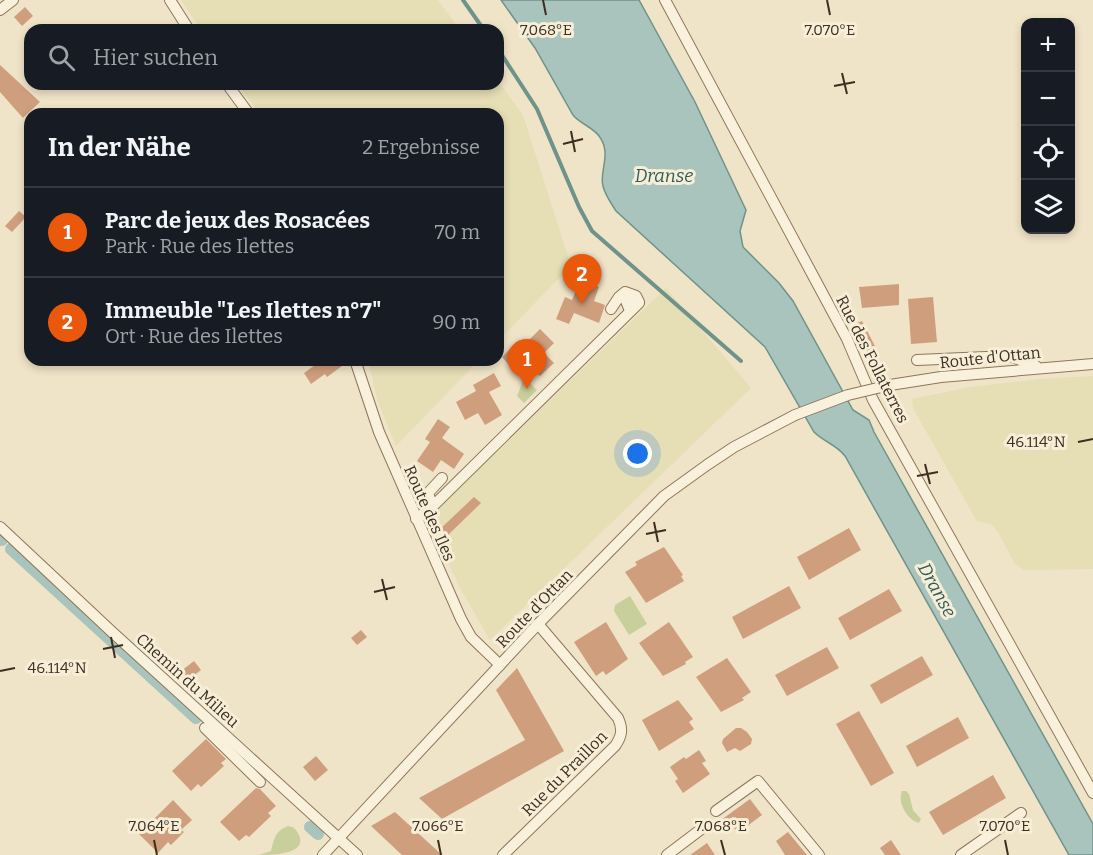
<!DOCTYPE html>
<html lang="de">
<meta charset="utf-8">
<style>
body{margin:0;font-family:Bitter,serif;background:#20242c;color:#f1f3f6}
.controls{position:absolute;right:18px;top:18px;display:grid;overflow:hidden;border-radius:12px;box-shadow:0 3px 9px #0003}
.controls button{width:54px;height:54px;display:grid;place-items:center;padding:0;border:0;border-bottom:2px solid #363941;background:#171b24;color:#f1f3f6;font:30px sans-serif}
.you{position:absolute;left:638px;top:454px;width:21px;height:21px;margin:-15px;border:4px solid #fff;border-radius:50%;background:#1a73e8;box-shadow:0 0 0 9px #1a73e833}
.badge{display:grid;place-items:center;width:39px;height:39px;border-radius:50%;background:#ea580c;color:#fff;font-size:20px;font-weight:700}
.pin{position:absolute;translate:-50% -50px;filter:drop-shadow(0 2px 3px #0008)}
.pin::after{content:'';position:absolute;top:32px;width:21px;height:18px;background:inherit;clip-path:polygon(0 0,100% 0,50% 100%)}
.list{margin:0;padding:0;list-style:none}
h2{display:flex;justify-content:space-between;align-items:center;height:78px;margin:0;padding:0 24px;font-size:26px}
h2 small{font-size:20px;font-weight:400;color:#9ea1a6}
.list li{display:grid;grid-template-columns:39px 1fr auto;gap:18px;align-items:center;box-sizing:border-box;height:90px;padding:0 24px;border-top:2px solid #363941}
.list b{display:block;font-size:22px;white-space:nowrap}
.list p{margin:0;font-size:20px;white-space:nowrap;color:#9ea1a6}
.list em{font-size:20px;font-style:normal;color:#9ea1a6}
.icon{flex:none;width:33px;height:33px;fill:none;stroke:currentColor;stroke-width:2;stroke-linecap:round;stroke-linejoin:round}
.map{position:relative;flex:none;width:1093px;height:855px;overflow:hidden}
.search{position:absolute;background:#171b24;box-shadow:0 3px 9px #0003;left:24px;top:24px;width:480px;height:66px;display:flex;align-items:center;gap:15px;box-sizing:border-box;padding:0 21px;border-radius:18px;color:#9ea1a6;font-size:22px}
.panel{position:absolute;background:#171b24;box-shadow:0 3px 9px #0003;left:24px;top:108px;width:480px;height:258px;border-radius:18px}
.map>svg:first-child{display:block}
</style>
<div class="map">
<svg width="1093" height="855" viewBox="0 0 1093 855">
<rect width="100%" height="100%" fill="#f0e4c8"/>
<g fill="#e6deb5">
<path d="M 181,0 L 438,0 L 460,30 L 201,30 Z"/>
<path d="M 498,81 L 523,115 L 571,266 L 498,341 L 498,114 L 260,114 L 237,84 L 498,84 Z"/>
<path d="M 666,288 L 751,388 L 490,640 L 460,588 L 428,519 L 429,517 Z"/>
<path d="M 368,360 L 479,360 L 396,446 L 377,399 Z"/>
<path d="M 1093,376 L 1093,569 L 1024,570 L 1015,564 L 998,532 L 991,524 L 977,521 L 975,518 L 913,408 L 912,399 L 970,387 L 1040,379 Z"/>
</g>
<g fill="#c9cf9b">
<path d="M 524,378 L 537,390 L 524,403 L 517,396 Z"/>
<path d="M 630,596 L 647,624 L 629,635 L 614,611 L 615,605 Z"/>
<path d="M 902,791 L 906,791 L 909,794 L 913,810 L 921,819 L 919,823 C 907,820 897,802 902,791 Z"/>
<path d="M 288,826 C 294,827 296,829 299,835 C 308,855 270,855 259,855 L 271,851 C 274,839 275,831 288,826 Z"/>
</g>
<path fill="#a9c4bc" stroke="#6f938a" stroke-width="1.5" d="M 501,0 L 639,0 L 695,102 L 746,210 L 740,231 L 743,247 L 779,283 L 793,301 L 853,410 L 869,420 L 874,432 L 1093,824 L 1093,855 L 1069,855 L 845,456 C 837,445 824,442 814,432 L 765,347 L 616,211 C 611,203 605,195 603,186 C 599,173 611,155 601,139 C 596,128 581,125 573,115 L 535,48 Z"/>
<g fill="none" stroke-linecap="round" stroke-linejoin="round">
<g stroke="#6f938a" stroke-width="4">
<path d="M 463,0 L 484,30"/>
<path d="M 498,49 L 537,109 L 579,207 L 592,231 L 741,361"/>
</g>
<g stroke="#a9c4bc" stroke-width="12">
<path d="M 0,538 L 2,540"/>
<path d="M 11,549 L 196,718"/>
<path d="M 310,827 L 318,834"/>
</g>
</g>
<g fill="#cf9f7d">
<path d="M 25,7 L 33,16 L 22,26 L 14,17 Z"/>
<path d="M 0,65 L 40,102 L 23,118 L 0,92 Z"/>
<path d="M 19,211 L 26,217 L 12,232 L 5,226 Z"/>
<path d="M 581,279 L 599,287 L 594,301 L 605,305 L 599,323 L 574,313 L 569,324 L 556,319 L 565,297 L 572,300 Z"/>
<path d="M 899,284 L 899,305 L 862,308 L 859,287 Z"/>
<path d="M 933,297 L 937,342 L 911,344 L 908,299 Z"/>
<path d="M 862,321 L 878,352 L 870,357 L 853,325 Z"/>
<path d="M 540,329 L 554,343 L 544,353 L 554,363 L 540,376 L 521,357 L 511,367 L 502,357 L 519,340 L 524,345 Z"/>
<path d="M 322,360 L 338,360 L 342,366 L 327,377 L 325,374 L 311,384 L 304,373 Z"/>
<path d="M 494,373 L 501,386 L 489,392 L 502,415 L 485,425 L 478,413 L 465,420 L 456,402 L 476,391 L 473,385 Z"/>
<path d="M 438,419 L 450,427 L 442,438 L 464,454 L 454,469 L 441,460 L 433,472 L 417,461 L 430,442 L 425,439 Z"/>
<path d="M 474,497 L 481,503 L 446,537 L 439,530 Z"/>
<path d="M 849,528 L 861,550 L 809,580 L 797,557 Z"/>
<path d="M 664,547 L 683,575 L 681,576 L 684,581 L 646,603 L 625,572 L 637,565 L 635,562 Z"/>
<path d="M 789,586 L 801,608 L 743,639 L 732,617 Z"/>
<path d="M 889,589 L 902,611 L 850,640 L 838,618 Z"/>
<path d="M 606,622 L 628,659 L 606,675 L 603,671 L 596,676 L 574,642 Z"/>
<path d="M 669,622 L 693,657 L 685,662 L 686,664 L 663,676 L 639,643 Z"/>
<path d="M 361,630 L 367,637 L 357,645 L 351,638 Z"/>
<path d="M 827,647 L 839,668 L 787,696 L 775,675 Z"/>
<path d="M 922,656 L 933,675 L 881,704 L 870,685 Z"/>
<path d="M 727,658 L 751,692 L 742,698 L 744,700 L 721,712 L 696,677 Z"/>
<path d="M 194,661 L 201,670 L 188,680 L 181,671 Z"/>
<path d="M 517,668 L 564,751 L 442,819 L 419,798 L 525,740 L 496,690 Z"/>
<path d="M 678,700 L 693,719 L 689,722 L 694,729 L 659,751 L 642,720 Z"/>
<path d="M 859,711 L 894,773 L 871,786 L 836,724 Z"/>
<path d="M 958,717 L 969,738 L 917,767 L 906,746 Z"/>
<path d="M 736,728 L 741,728 L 747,732 L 752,739 L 751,744 L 740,751 L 735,748 L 727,752 L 722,743 L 723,739 Z"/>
<path d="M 206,739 L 226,759 L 221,763 L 224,766 L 201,787 L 198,784 L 191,791 L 172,771 Z"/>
<path d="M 699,750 L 706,761 L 702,763 L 710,774 L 683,793 L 675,781 L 678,779 L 670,767 L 684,757 L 686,759 Z"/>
<path d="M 316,756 L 328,770 L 315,781 L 303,767 Z"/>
<path d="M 993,775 L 1006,798 L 943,835 L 929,812 Z"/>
<path d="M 256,788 L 260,789 L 276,806 L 268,813 L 271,816 L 249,837 L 246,835 L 239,841 L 220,822 Z"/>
<path d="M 750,799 L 762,815 L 738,833 L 732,825 L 728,829 L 721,820 Z"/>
<path d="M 173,800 L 192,820 L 181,830 L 184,832 L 171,845 L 168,842 L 158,853 L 139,834 Z"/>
<path d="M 395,812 L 442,855 L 402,855 L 371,826 Z"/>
<path d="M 788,832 L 807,855 L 785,855 L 776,841 Z"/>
<path d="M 891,840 L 901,855 L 885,855 L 880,848 Z"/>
<path d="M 707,843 L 715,855 L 690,855 Z"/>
</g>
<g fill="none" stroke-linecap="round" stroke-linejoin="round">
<defs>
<g id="street">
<path d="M 170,0 L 189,30"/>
<path d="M 665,0 L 847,339 L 873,400 L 1093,793"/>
<path d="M 0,10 L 13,0"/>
<path d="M 227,84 L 249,114"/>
<path d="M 611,309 L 619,297 L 625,292 L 636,296 L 639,302"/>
<path d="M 355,360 L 379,432 L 461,619 L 471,637 L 500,665"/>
<path d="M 917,360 L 1010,356 L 1036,366"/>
<path d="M 890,385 L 941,377 L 1093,364"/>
<path d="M 434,504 L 430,499 L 428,493 L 442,478"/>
<path d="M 416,519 L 432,507 L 639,303 L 626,301 L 630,311"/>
<path d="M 0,527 L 111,631 L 357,855"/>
<path d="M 205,728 L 260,782"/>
<path d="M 716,811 L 758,781 L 819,855"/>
<path d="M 323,855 L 538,624 L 664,496 L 707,465 L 734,447 L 795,415"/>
<path d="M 503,855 L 615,746 C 622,736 623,729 618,718 L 538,624"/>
<path d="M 667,855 L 700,830"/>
<path d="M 961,855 L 1021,813"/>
</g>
</defs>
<use href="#street" stroke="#8d765c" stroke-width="12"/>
<use href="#street" stroke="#faf1dc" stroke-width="10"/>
<defs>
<path id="street-bridge" d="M 795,415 L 848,395 L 890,385"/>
</defs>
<use href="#street-bridge" stroke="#8d765c" stroke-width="12" stroke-linecap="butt"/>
<use href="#street-bridge" stroke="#faf1dc" stroke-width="10"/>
</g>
<path fill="none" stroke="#3d2e20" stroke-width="2" d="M 543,0 L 546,15M 827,0 L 830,15M 842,73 L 847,94M 834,86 L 855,82M 571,131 L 575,152M 563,144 L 583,139M 1078,442 L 1093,439M 925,464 L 930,484M 917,476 L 938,472M 654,522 L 658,542M 646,534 L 666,530M 382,579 L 387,600M 374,592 L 395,587M 111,637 L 115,658M 103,649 L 123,645M 0,671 L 15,668M 154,840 L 157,855M 438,840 L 441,855M 721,840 L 725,855M 1005,840 L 1008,855"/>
<g text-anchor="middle" stroke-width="6" stroke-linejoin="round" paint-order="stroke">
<g font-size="16" fill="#3d2e20" stroke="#f7eed8">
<text transform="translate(990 357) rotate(-6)" y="6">Route d'Ottan</text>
<text transform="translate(873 359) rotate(63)" y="6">Rue des Follaterres</text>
<text transform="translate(430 513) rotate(66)" y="6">Route des Iles</text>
<text transform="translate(534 608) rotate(-46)" y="6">Route d'Ottan</text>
<text transform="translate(188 680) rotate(42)" y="6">Chemin du Milieu</text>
<text transform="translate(564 773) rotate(-45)" y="6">Rue du Praillon</text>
</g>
<g font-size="18" font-style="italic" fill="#2f5d5a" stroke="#f7eed8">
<text x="664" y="182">Dranse</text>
<text transform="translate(937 590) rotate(61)" y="6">Dranse</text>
</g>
</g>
<g font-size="15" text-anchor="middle" fill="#3d2e20" stroke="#f7eed8" stroke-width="6" stroke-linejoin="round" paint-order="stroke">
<text x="546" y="35">7.068°E</text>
<text x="830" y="35">7.070°E</text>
<text x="1036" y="447">46.114°N</text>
<text x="57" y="673">46.114°N</text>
<text x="154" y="831">7.064°E</text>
<text x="438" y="831">7.066°E</text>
<text x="721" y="831">7.068°E</text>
<text x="1005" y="831">7.070°E</text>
</g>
</svg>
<div class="controls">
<button>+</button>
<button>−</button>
<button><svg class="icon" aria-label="locate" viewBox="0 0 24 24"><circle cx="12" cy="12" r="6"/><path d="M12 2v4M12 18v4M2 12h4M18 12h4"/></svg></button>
<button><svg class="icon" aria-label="layers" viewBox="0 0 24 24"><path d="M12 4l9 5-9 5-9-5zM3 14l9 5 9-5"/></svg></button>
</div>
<div class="you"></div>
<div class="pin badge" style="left:527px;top:389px">1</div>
<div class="pin badge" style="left:582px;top:304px">2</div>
<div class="search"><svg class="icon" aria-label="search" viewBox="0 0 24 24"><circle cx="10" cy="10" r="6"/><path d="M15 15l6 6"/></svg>Hier suchen</div>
<section class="panel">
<h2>In der Nähe<small>2 Ergebnisse</small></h2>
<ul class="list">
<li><span class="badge">1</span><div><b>Parc de jeux des Rosacées</b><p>Park · Rue des Ilettes</p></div><em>70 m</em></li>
<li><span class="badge">2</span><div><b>Immeuble &quot;Les Ilettes n°7&quot;</b><p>Ort · Rue des Ilettes</p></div><em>90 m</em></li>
</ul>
</section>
</div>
